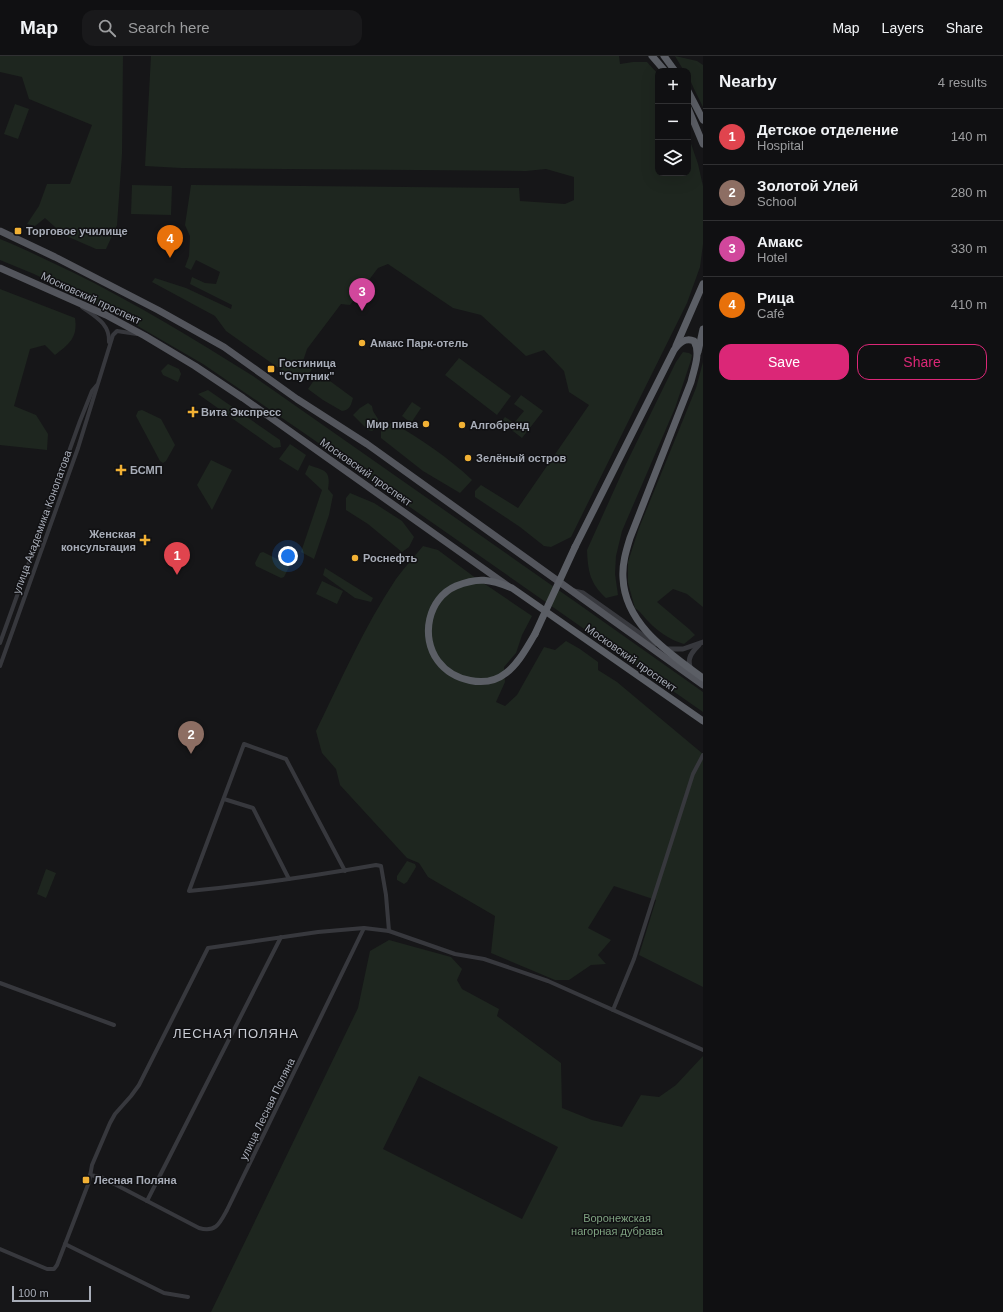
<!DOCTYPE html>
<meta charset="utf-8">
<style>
body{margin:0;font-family:Arial,sans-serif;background:#19191b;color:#f1f3f6}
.controls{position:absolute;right:12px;top:12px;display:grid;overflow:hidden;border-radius:8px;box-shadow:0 4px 16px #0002}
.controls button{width:36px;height:36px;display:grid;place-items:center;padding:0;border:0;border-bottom:1px solid #303032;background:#101012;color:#f1f3f6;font:20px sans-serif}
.scale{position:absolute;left:12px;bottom:10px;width:79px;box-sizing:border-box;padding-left:4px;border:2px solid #a8adb8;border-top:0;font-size:11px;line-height:14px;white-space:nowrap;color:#a8adb8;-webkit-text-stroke:3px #111113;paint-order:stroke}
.you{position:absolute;left:288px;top:500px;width:14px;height:14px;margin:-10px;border:3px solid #fff;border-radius:50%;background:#1a73e8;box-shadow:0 0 0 6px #1a73e833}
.badge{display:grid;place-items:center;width:26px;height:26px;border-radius:50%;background:#db2777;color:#fff;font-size:13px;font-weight:700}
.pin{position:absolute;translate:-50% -33px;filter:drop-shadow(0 1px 2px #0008)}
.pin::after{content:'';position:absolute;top:21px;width:14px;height:12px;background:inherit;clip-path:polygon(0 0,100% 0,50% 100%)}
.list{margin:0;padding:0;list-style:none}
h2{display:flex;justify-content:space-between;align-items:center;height:52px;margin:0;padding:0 16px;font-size:17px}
h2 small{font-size:13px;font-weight:400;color:#9c9d9f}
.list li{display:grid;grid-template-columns:26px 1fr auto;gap:12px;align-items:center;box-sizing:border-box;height:56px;padding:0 16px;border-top:1px solid #303032}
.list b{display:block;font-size:15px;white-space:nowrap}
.list p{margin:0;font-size:13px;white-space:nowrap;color:#9c9d9f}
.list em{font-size:13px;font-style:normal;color:#9c9d9f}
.actions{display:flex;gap:8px;padding:12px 16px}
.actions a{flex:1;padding:9px 0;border:1px solid #db2777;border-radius:12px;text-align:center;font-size:14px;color:#db2777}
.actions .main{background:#db2777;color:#fff}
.icon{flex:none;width:22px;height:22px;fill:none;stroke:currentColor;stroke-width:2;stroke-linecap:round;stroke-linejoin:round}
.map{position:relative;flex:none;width:703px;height:1256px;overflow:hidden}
header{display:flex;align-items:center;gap:24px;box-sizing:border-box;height:56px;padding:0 20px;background:#101012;border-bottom:1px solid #303032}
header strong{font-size:19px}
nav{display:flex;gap:22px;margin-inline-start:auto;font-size:14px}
.search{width:280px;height:36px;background:#19191b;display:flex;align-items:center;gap:10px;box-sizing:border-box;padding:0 14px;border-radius:12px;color:#9c9d9f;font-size:15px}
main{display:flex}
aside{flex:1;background:#101012}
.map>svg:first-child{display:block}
</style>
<header>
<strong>Map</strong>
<div class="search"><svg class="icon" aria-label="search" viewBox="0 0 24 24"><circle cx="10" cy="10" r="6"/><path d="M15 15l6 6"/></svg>Search here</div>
<nav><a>Map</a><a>Layers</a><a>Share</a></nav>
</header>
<main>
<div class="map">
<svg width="703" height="1256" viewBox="0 0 703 1256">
<rect width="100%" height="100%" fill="#161618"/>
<g fill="#1e261f" fill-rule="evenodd">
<path d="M 0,0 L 123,0 L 122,98 L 117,169 L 106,193 L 96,193 L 64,179 L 45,162 L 35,170 L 27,168 L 39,150 L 47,128 L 70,128 L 92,69 L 29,43 L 22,21 L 0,16 Z"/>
<path d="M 151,0 L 619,0 L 620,8 L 633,6 L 647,6 L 658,18 L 658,117 L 688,117 L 688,79 L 698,108 L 703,130 L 703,188 L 700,211 L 687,247 L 571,481 L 551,491 L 544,490 L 520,471 L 475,441 L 475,435 L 481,429 L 518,452 L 589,349 L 569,336 L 564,315 L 544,294 L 526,300 L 481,259 L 453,252 L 388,208 L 378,212 L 350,249 L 341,248 L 307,293 L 303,305 L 313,312 L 303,325 L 287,318 L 226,275 L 215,260 L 152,226 L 155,222 L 186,232 L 231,253 L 232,249 L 190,228 L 192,221 L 205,227 L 216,228 L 220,216 L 196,204 L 191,214 L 185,211 L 189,200 L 190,180 L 185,169 L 191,129 L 519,132 L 520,145 L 565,148 L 574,144 L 574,121 L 546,113 L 526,115 L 181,112 L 145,110 Z"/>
<path d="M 675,0 L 697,5 L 703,9 L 703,51 C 699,42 688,23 688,15 L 684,15 Z"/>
<path d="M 15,48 L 29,53 L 18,83 L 4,78 Z"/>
<path d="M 132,129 L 172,130 L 171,159 L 131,158 Z"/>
<path d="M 0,183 C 25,193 48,205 72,216 C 135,247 194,283 253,320 L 577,547 L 703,636 L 703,656 L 304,377 L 203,308 L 110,254 L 34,218 L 0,204 Z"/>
<path d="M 0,233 L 75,262 C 78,282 69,288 55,299 L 45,289 L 30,293 L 14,350 L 36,359 L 48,378 L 47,394 L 0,389 Z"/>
<path d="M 683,296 L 689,297 L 692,299 L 691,304 L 675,352 L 622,475 L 616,500 L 615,518 L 618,539 L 606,542 C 590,527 588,516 587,494 L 625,410 L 676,306 Z"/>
<path d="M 459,302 L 511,340 L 497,359 L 445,319 Z"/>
<path d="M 703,306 L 703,551 L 687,538 L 673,533 L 657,546 L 689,573 L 695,579 L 684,588 C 670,584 657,575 648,565 C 643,560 641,556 635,552 L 628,527 L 628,506 L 639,472 L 696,332 Z"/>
<path d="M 168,308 L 179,313 L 181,318 L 178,326 L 163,319 L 161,315 Z"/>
<path d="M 319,317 L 353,342 C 351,349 350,354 342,355 L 323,344 L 308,333 Z"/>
<path d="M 208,334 L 280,384 L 281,391 L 274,392 L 198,338 Z"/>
<path d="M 521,339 L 543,355 L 522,382 L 501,366 L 505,361 L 514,367 L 524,355 L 514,348 Z"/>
<path d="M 412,346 L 421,352 L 411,367 L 402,360 Z"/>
<path d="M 368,347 L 372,350 L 373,355 L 378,363 L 377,371 L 372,375 L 368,374 L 353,359 L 360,352 Z"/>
<path d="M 142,354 L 161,363 L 175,389 L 166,405 L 163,407 L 160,405 L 136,360 L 138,355 Z"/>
<path d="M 392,366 C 420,383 448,401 472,424 L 460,437 L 423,415 L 381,382 L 381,375 Z"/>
<path d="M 290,388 L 306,399 L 298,415 L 279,403 Z"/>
<path d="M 211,404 L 232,414 L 212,454 L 197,429 Z"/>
<path d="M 309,409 C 325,415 331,414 328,433 L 333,439 L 329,459 L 314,503 L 301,496 L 322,434 L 305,418 Z"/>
<path d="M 350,437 L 374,447 L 402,465 L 414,481 L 409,491 L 402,496 L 368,468 L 346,454 L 346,442 Z"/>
<path d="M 423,490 L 438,494 L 473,520 L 532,560 L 522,579 L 516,597 L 504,611 L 505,626 L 496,646 L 505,650 L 517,639 L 544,591 L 555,594 L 566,585 L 580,593 L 598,606 L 598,614 L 617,626 L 703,698 L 703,931 L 639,899 L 656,844 L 614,830 L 588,872 L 611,884 L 598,899 L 606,908 L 591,909 L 569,924 L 555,924 L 491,897 L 495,860 L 428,821 L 419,807 L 407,802 L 340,729 L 336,713 L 322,697 L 316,675 C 341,624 364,571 396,523 C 404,512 414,501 423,490 Z"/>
<path d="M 263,496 L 287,508 L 289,511 L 284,521 L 281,522 L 256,510 L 255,507 L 260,497 Z"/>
<path d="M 325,512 L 373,542 L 371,546 L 355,542 L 323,519 Z"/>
<path d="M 322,525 L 343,535 L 337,548 L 316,538 Z"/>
<path d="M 407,805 L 415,808 L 416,811 L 407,826 L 404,828 L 397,824 L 397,820 Z"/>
<path d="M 46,813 L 56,817 L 46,842 L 37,838 Z"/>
<path d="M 389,884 L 451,901 L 462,913 L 457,924 L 462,933 L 499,953 L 497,960 L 561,1007 L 562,1052 L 592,1064 L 622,1071 L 641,1039 L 659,1041 L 676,1029 L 703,1000 L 703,1256 L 211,1256 L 358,952 L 370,895 ZM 419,1020 L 558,1091 L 522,1163 L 383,1093 Z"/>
</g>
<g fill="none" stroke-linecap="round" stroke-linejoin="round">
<g stroke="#37383d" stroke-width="4">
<path d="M 82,251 C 96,261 110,268 109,286"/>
<path d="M 0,587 L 80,365 L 92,335 L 97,329"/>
<path d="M 0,610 L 78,392 L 113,279 L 117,275 L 137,278"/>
<path d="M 224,743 L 253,752 L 289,823"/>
<path d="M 345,815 L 286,703 L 244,688 L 189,835 C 252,829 314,820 376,809 L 381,810 L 386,839 L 389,875"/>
<path d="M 0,927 L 114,969"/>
<path d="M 613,954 L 634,903 L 693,718 L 703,699"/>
<path d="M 90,1119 L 101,1121 L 199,1172 C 216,1177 220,1167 227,1154 L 364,872"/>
<path d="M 147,1145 L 281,881"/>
<path d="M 65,1188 L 164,1237 L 188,1241"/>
<path d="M 0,1193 L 47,1213 L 54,1213 L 57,1209 L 89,1126 L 92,1109 L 110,1067 L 115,1058 L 131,1040 L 139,1029 L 208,892 L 318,876 L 364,872 L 389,875 L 455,898 L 484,903 L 548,925 L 703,994"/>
</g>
<g stroke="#37383d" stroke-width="5">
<path d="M 574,535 L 583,537 L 655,588"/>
<path d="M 666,593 L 683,593 L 703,586"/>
<path d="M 691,613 C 686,603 692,596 699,589"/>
</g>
<g stroke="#53555c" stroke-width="7">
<path d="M 0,175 L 55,201 L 158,254 L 224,291 L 297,343 L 367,388 L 703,629"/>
<path d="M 0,212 L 106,259 L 145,280 L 195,310 L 243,342 L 508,530"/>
</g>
<g stroke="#5b5e65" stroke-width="7">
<path d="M 652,0 L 665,15"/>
<path d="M 664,0 L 675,15"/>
<path d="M 688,35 L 703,64"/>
<path d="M 688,52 L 703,88"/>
<path d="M 676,290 L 703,228"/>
<path d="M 698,296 L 703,273"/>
<path d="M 575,491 L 674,294 C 679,287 685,281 694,285 C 701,297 694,313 691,326 L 630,482 C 626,495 622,508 623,522 C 625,569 669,597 703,622"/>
<path d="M 535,578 C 527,591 519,607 506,617 C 486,633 453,625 438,605 C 420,581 428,542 456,530 C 478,521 490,523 512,532 L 703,665"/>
</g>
<path stroke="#5b5e65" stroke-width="7" d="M 535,578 L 575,491"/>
</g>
<g fill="#f2b134" stroke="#111113" stroke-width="1.5">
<rect x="14" y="171" width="8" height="8" rx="2"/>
<circle cx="362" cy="287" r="4"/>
<rect x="267" y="309" width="8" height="8" rx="2"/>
<path d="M191 350h4v4h4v4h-4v4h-4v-4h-4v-4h4z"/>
<circle cx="426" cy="368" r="4"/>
<circle cx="462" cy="369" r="4"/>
<circle cx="468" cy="402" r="4"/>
<path d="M119 408h4v4h4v4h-4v4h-4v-4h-4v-4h4z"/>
<path d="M143 478h4v4h4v4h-4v4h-4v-4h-4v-4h4z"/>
<circle cx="355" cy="502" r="4"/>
<rect x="82" y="1120" width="8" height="8" rx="2"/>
</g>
<g text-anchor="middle" stroke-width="3" stroke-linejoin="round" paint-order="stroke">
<g font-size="11" font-weight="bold" fill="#a8adb8" stroke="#111113" text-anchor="start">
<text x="26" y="179">Торговое училище</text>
<text x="370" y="291">Амакс Парк-отель</text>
<text x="279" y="311">Гостиница<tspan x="279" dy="13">"Спутник"</tspan></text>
<text x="201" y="360">Вита Экспресс</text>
<text x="418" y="372" text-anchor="end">Мир пива</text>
<text x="470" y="373">Алгобренд</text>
<text x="476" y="406">Зелёный остров</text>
<text x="130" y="418">БСМП</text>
<text x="136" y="482" text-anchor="end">Женская<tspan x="136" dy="13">консультация</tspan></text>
<text x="363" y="506">Роснефть</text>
<text x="94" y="1128">Лесная Поляна</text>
</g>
<g font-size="11" fill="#a8adb8" stroke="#111113">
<text transform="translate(91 242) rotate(25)" y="4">Московский проспект</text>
<text transform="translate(366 416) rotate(35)" y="4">Московский проспект</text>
<text transform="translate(42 466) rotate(-70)" y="4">улица Академика Конопатова</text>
<text transform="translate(631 602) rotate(35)" y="4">Московский проспект</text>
<text transform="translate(267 1053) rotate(-64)" y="4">улица Лесная Поляна</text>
</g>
<g font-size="11" fill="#7fa381" stroke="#111113">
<text x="617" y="1166">Воронежская<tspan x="617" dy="13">нагорная дубрава</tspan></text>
</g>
<g font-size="13" letter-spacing="1" fill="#c9ccd4" stroke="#111113">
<text x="236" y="982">ЛЕСНАЯ ПОЛЯНА</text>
</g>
</g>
</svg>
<div class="controls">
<button>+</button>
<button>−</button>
<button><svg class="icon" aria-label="layers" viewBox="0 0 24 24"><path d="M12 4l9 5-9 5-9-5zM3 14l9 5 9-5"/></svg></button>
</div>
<div class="scale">100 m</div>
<div class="you"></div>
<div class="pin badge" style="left:177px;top:519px;background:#e0444e">1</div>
<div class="pin badge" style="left:191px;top:698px;background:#8d6e63">2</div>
<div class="pin badge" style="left:362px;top:255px;background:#d1479c">3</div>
<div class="pin badge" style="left:170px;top:202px;background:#e8710a">4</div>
</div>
<aside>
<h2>Nearby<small>4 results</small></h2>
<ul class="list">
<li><span class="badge" style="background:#e0444e">1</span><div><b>Детское отделение</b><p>Hospital</p></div><em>140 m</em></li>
<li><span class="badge" style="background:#8d6e63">2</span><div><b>Золотой Улей</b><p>School</p></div><em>280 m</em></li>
<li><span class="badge" style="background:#d1479c">3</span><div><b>Амакс</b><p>Hotel</p></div><em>330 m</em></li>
<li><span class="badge" style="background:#e8710a">4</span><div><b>Рица</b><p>Café</p></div><em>410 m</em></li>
</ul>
<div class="actions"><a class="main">Save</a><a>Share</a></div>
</aside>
</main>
